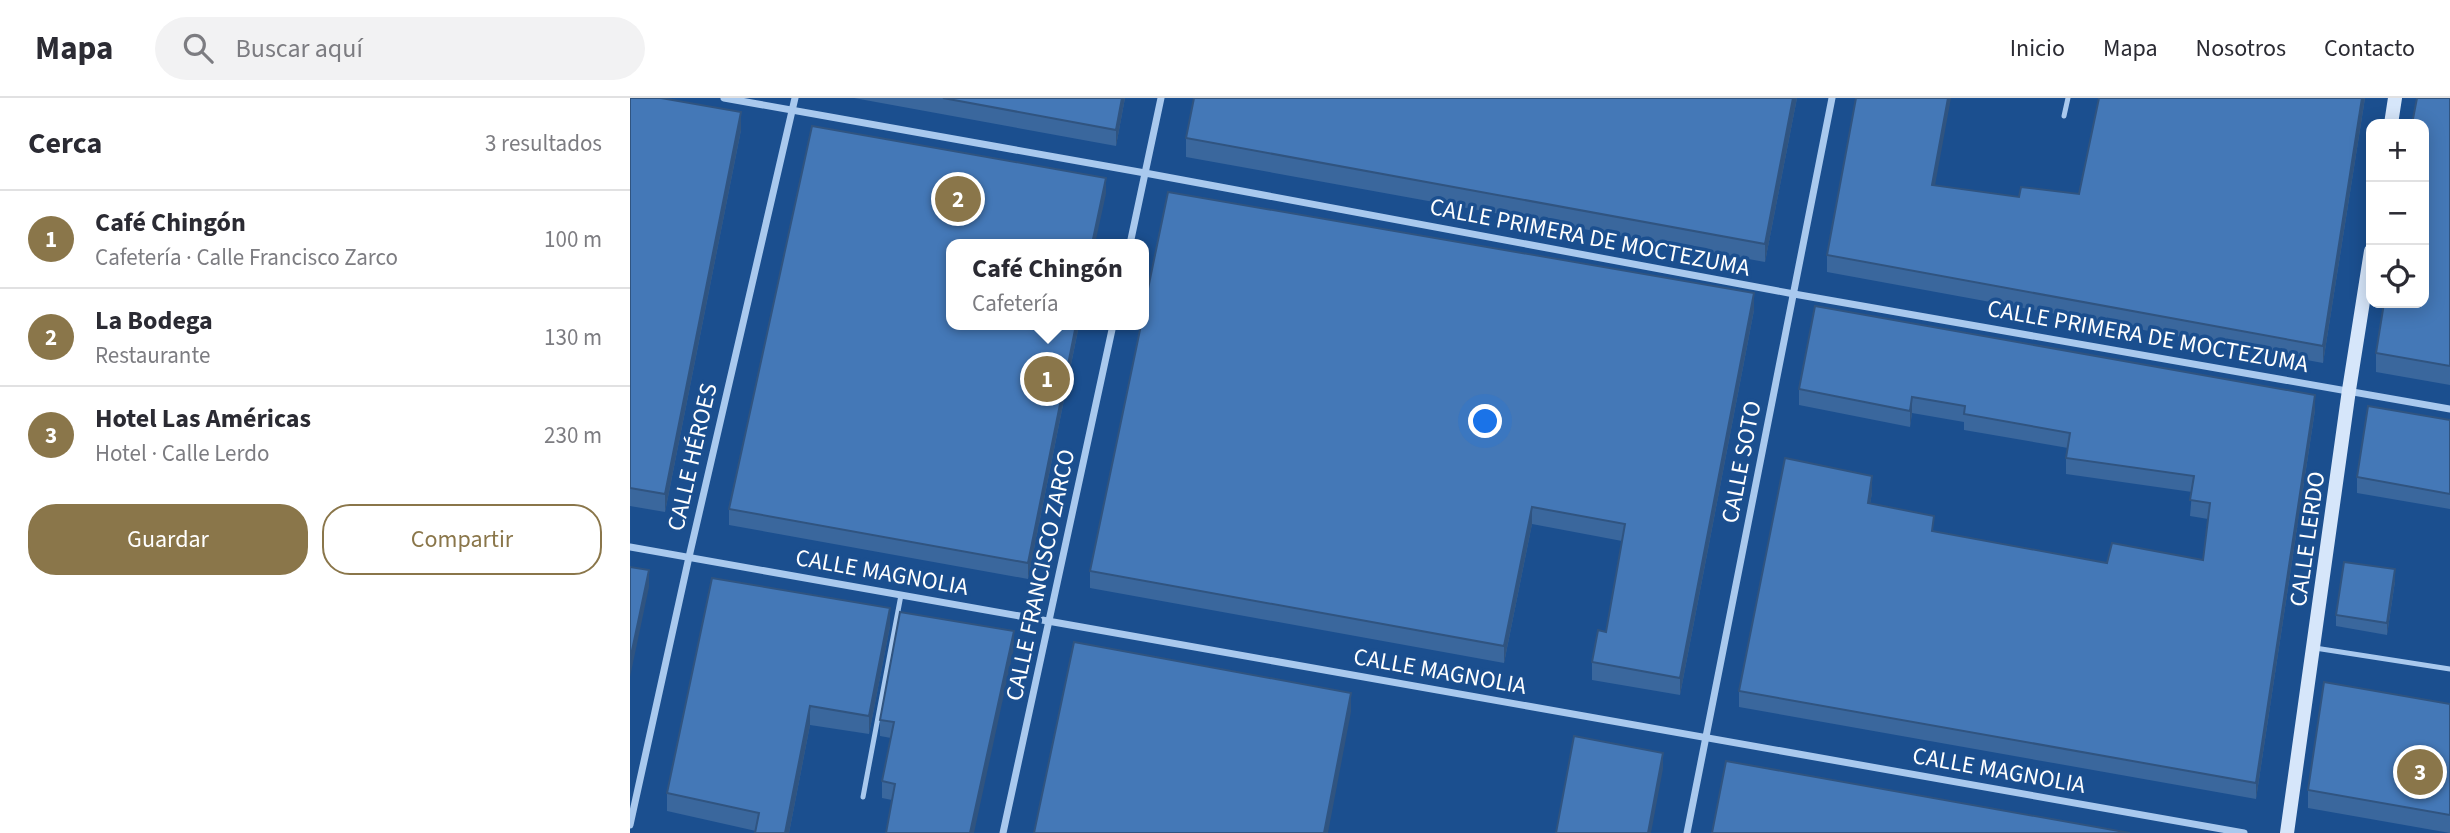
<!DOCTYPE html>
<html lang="es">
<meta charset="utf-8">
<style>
body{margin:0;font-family:"Source Sans 3",sans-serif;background:#f2f2f3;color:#2b2b33}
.controls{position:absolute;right:21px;top:21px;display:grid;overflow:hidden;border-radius:14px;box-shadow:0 4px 18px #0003}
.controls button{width:63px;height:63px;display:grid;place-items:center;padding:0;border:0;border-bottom:2px solid #e1e1e2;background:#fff;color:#2b2b33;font:35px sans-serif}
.you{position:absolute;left:856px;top:324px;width:24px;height:24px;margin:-18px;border:5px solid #fff;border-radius:50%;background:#1a73e8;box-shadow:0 0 0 10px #1a73e833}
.badge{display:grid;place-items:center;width:46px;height:46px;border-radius:50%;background:#8a764a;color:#fff;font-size:23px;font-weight:700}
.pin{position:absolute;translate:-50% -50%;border:4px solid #fff;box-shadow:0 2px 7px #0006}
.popup{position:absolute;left:316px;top:141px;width:203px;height:91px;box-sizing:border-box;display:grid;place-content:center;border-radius:14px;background:#fff;filter:drop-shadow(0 2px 5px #0005);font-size:23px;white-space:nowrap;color:#7c7c81}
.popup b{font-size:26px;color:#2b2b33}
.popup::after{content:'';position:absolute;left:50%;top:100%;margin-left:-14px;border:14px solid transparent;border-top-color:#fff}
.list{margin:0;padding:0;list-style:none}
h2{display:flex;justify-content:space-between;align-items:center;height:91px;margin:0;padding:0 28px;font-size:30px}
h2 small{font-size:23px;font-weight:400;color:#7c7c81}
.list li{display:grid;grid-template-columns:46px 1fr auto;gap:21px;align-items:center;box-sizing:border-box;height:98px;padding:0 28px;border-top:2px solid #e1e1e2}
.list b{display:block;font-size:26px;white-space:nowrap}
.list p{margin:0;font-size:23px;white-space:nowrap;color:#7c7c81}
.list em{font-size:23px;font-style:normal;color:#7c7c81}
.actions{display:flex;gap:14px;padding:21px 28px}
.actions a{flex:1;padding:16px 0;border:2px solid #8a764a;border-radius:28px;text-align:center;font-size:24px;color:#8a764a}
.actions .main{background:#8a764a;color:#fff}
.icon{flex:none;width:38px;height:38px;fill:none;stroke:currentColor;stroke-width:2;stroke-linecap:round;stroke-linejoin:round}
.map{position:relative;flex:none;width:1820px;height:735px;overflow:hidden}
header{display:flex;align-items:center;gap:42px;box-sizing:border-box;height:98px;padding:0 35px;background:#fff;border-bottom:2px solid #e1e1e2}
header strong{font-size:33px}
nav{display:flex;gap:38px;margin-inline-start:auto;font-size:24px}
.search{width:490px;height:63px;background:#f2f2f3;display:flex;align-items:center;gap:18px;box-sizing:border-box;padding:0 24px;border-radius:38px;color:#7c7c81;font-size:26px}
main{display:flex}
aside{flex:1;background:#fff}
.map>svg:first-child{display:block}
</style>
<header>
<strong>Mapa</strong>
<div class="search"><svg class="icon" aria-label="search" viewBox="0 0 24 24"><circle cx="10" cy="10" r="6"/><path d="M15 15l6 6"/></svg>Buscar aquí</div>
<nav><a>Inicio</a><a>Mapa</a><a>Nosotros</a><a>Contacto</a></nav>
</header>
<main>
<aside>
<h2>Cerca<small>3 resultados</small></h2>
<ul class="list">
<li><span class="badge">1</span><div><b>Café Chingón</b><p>Cafetería · Calle Francisco Zarco</p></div><em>100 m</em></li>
<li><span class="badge">2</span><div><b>La Bodega</b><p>Restaurante</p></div><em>130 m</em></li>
<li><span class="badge">3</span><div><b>Hotel Las Américas</b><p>Hotel · Calle Lerdo</p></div><em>230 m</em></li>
</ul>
<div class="actions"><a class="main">Guardar</a><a>Compartir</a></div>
</aside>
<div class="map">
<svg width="1820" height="735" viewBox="0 0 1820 735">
<rect width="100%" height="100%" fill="#1b4f8f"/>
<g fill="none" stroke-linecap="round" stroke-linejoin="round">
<g stroke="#a9c9ee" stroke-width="5">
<path d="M 1434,18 L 1438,0"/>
<path d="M 1685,550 L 1820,571"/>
<path d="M 233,699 L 271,497"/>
</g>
<g stroke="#a9c9ee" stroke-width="7">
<path d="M 94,0 L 515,75 L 1164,196 L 1820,311"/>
<path d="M 500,146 L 531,0"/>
<path d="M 0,449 L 1614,735"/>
<path d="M 0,727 L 59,459 L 165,0"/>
<path d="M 373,735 L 483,227"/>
<path d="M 1057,735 L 1202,0"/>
</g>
<g stroke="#d6e6fa" stroke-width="14">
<path d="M 1761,26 L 1765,0"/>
<path d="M 1657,735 L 1719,292 L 1741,153"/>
</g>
</g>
<g fill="#3a679d">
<path d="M 0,0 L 111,32 L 35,414 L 0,408 Z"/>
<path d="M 224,0 L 495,0 L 486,48 Z"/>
<path d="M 564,0 L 1167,0 L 1135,164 L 556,59 L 556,40 Z"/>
<path d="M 1735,0 L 1693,265 L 1197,174 L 1197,157 L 1305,88 L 1389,99 L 1449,96 Z"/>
<path d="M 1820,0 L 1820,287 L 1746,274 L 1746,255 Z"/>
<path d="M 476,96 L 321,227 L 449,227 L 398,481 L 99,427 L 99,411 Z"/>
<path d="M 1124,212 L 1050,597 L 962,582 L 962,564 L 976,534 L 992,443 L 902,426 L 874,565 L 460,490 L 460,473 Z"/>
<path d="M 1169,291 L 1685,312 L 1626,701 L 1109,609 L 1109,593 L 1242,394 L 1240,406 L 1304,433 L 1477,465 L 1573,462 L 1578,421 L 1560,418 L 1562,394 L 1436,376 L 1436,360 L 1438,350 L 1334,332 L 1334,324 L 1282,315 L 1280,329 L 1169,307 Z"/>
<path d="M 1820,322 L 1820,411 L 1727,395 L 1727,379 Z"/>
<path d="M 1765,483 L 1757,537 L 1706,528 L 1706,517 Z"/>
<path d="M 260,528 L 239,636 L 180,627 L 159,735 L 125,735 L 126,733 L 37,713 L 37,695 Z"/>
<path d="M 384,550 L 262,702 L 252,700 L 252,683 L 261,640 L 250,638 L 250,622 Z"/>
<path d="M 1820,606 L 1820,735 L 1678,710 L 1678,692 Z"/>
</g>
<g fill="#305480">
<path d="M 492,0 L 495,0 L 486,48 L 486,32 Z"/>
<path d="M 1163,0 L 1167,0 L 1135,164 L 1135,146 Z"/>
<path d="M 1318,0 L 1321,0 L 1302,104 L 1302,87 Z"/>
<path d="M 1732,0 L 1735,0 L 1693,265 L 1693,248 Z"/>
<path d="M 111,14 L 111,32 L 35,414 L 35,396 Z"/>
<path d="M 476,80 L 476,96 L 465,146 L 462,146 Z"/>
<path d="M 1124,195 L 1124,212 L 1050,597 L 1050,580 Z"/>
<path d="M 446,227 L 449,227 L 398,481 L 398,465 Z"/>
<path d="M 1685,297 L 1685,312 L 1626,701 L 1626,685 Z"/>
<path d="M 1282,299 L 1282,315 L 1280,329 L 1280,313 Z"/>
<path d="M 1242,378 L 1242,394 L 1238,421 L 1238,405 Z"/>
<path d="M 902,409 L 902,426 L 874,565 L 874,548 Z"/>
<path d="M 1765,471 L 1765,483 L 1757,537 L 1757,525 Z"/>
<path d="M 19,472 L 19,489 L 0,579 L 0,562 Z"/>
<path d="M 260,510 L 260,528 L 239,636 L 239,618 Z"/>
<path d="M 384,533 L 384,550 L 344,735 L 340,735 Z"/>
<path d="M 721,595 L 721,614 L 698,735 L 694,735 Z"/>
<path d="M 180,608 L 180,627 L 159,735 L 155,735 Z"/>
<path d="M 1033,655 L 1033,671 L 1021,735 L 1018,735 Z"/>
</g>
<g fill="#4478b7" stroke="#305480" stroke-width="2">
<path d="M 0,0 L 31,0 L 111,14 L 35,396 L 0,390 Z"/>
<path d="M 313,0 L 492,0 L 486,32 Z"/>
<path d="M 564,0 L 1163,0 L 1135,146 L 556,40 Z"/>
<path d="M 1226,0 L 1318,0 L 1302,87 L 1389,99 L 1391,89 L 1449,96 L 1469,0 L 1732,0 L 1693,248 L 1197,157 Z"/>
<path d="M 1787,0 L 1820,0 L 1820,268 L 1746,255 L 1754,205 L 1794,205 L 1794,26 L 1782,26 Z"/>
<path d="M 182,28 L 476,80 L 462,146 L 321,146 L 321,227 L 446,227 L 398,465 L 99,411 Z"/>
<path d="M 538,94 L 1124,195 L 1050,580 L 962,564 L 968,532 L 976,534 L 995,426 L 902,409 L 874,548 L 460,473 L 511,227 L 513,227 L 513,215 Z"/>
<path d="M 1185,208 L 1685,297 L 1626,685 L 1109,593 L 1155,360 L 1242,378 L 1238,405 L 1304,418 L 1302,433 L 1477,465 L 1482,445 L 1573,462 L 1580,405 L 1560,402 L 1564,378 L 1436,360 L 1440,335 L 1334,316 L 1335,308 L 1282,299 L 1280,313 L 1169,291 Z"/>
<path d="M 1738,308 L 1820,322 L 1820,396 L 1727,379 Z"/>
<path d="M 1714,464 L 1765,471 L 1757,525 L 1706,517 Z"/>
<path d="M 0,469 L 19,472 L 0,562 Z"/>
<path d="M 82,480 L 260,510 L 239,618 L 180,608 L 155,735 L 125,735 L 129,715 L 37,695 Z"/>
<path d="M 270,514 L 384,533 L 340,735 L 256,735 L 265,686 L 252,683 L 264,624 L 250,622 Z"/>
<path d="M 444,544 L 721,595 L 694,735 L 404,735 Z"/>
<path d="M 1694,584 L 1820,606 L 1820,717 L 1678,692 Z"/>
<path d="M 944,638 L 1033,655 L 1018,735 L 926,735 Z"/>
<path d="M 1096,663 L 1500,735 L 1082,735 Z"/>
</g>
<g text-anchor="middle" stroke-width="7" stroke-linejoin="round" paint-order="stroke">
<g font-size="24" fill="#fff" stroke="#1b4f8f">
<text transform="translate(960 139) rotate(11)" y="8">CALLE PRIMERA DE MOCTEZUMA</text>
<text transform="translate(1518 238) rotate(10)" y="8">CALLE PRIMERA DE MOCTEZUMA</text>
<text transform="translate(62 359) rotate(-77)" y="8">CALLE HÉROES</text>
<text transform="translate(1111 364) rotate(-79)" y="8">CALLE SOTO</text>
<text transform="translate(1677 441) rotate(-82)" y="8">CALLE LERDO</text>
<text transform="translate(252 474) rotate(10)" y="8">CALLE MAGNOLIA</text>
<text transform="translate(410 477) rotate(-78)" y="8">CALLE FRANCISCO ZARCO</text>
<text transform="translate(810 573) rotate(10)" y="8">CALLE MAGNOLIA</text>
<text transform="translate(1369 672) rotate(10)" y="8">CALLE MAGNOLIA</text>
</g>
</g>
</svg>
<div class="controls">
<button>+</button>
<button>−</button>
<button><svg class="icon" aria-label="locate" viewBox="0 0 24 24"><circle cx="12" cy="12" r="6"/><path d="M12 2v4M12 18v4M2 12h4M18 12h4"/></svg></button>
</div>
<div class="you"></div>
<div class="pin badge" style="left:417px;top:281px">1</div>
<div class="popup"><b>Café Chingón</b>Cafetería</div>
<div class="pin badge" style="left:328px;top:101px">2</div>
<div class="pin badge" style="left:1790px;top:674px">3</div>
</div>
</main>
